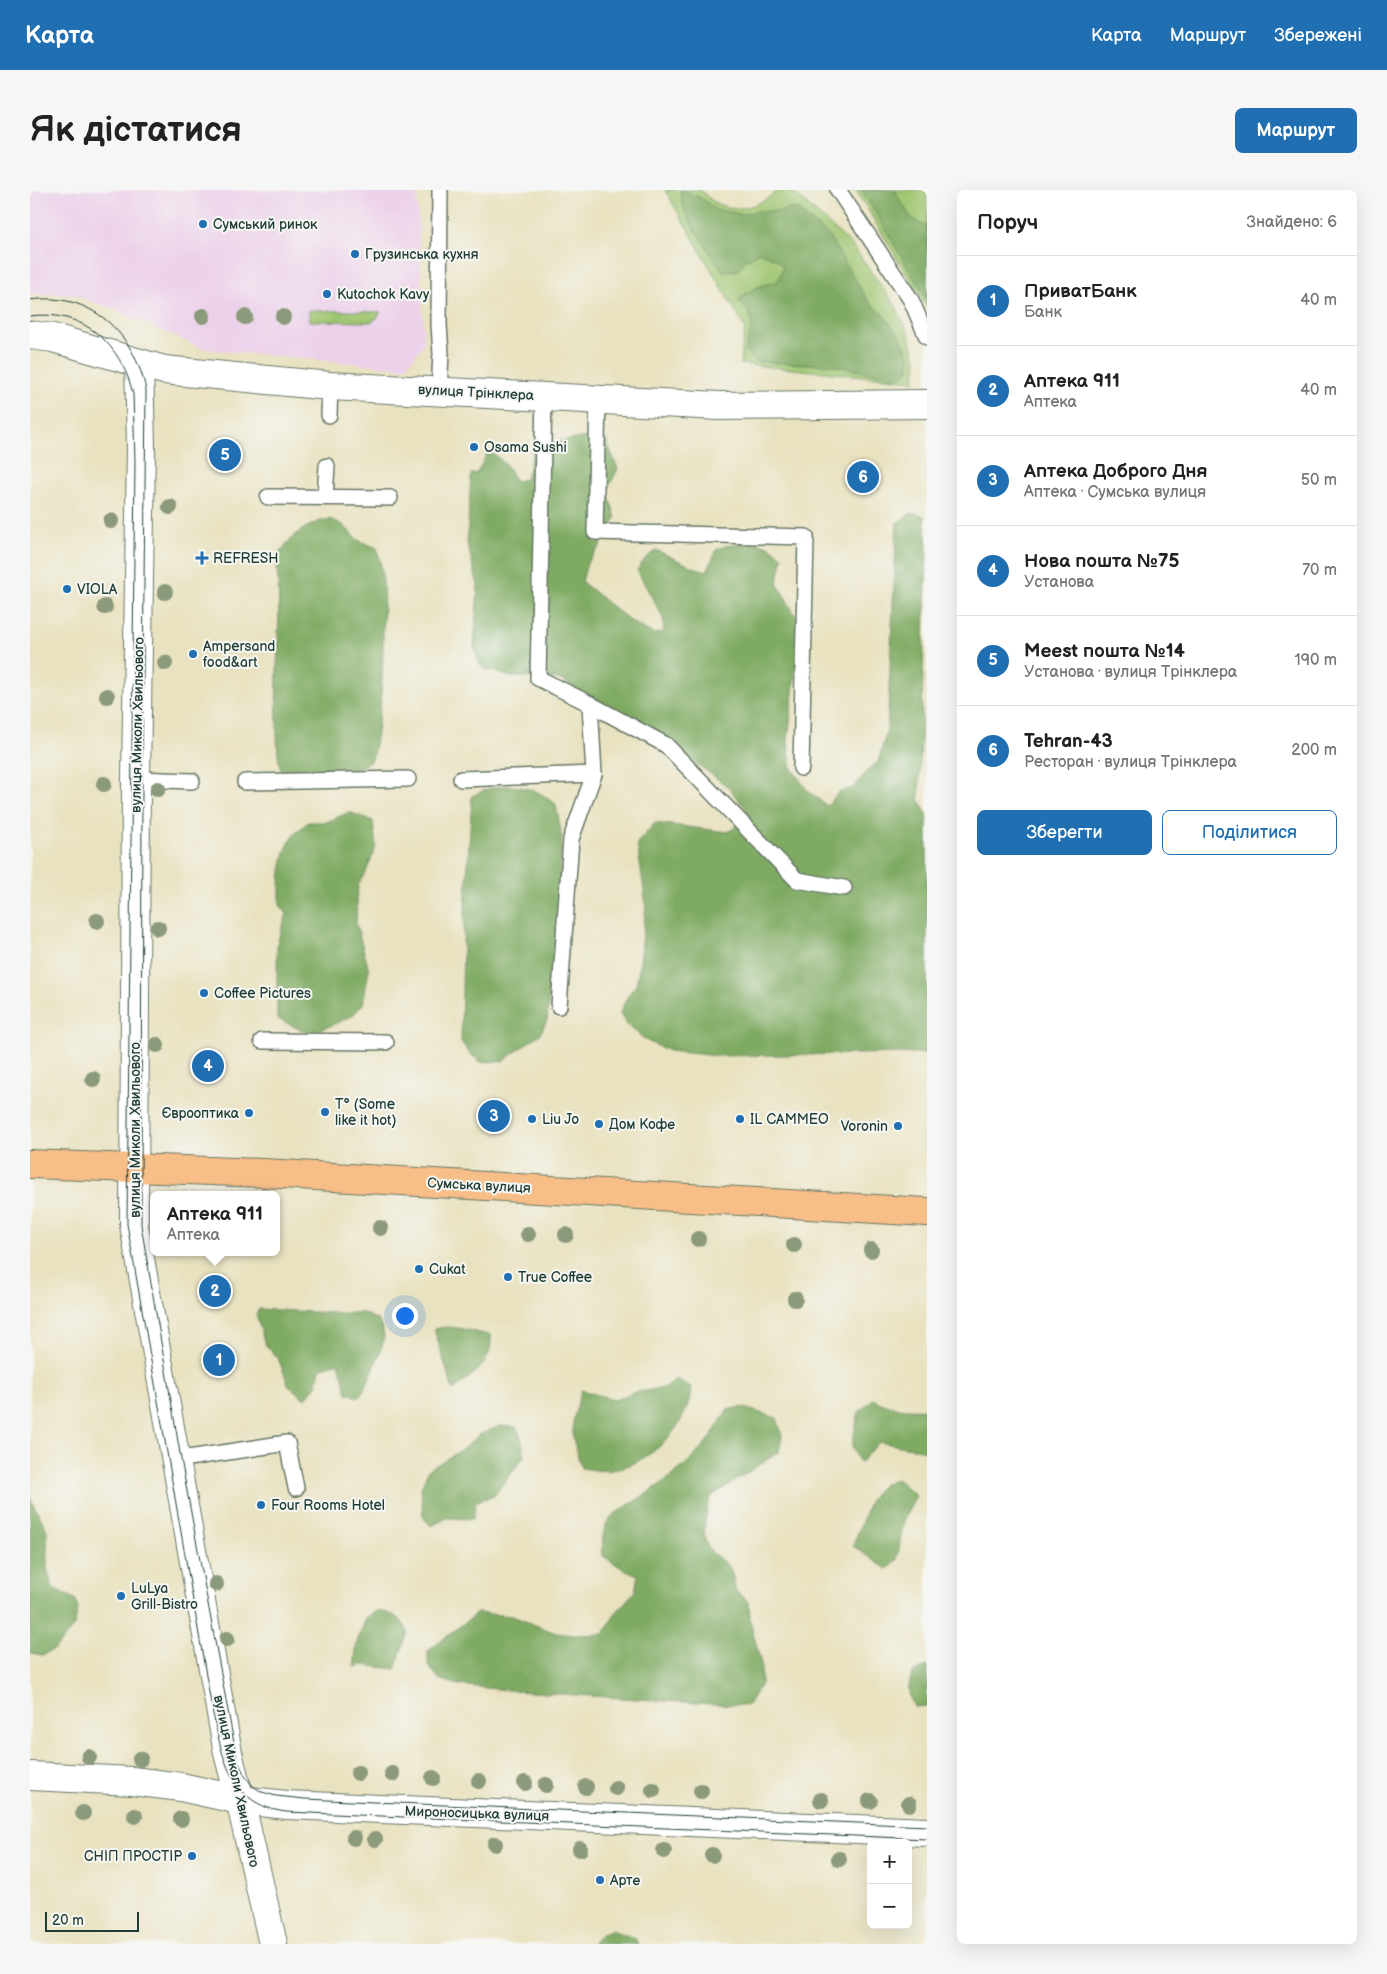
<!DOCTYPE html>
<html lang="uk">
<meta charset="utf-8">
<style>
body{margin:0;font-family:"Balsamiq Sans",sans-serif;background:#f6f6f6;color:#222}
.controls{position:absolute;right:15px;bottom:15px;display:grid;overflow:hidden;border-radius:8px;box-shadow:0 5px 20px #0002}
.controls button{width:45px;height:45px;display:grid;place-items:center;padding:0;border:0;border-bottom:1px solid #e0e0e0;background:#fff;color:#222;font:25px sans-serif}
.scale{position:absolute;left:15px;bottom:12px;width:94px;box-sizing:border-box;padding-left:5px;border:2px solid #1f3d34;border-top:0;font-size:14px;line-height:18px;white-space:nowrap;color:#1f3d34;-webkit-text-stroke:4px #f6f6f2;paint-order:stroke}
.you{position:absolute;left:374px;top:1125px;width:18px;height:18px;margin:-12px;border:4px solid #fff;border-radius:50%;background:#1a73e8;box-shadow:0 0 0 8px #1a73e833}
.badge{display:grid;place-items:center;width:32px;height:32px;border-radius:50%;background:#1f6fb2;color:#fff;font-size:16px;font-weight:700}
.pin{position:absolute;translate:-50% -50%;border:2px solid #fff;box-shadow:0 1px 5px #0006}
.popup{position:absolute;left:120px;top:1001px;width:130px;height:65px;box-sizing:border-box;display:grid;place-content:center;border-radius:8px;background:#fff;filter:drop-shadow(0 1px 4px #0005);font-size:16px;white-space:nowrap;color:#767676}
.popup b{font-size:19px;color:#222}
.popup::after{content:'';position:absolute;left:50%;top:100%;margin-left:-10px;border:10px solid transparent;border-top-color:#fff}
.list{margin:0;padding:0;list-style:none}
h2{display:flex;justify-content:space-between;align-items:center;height:65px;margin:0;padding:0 20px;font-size:21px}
h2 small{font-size:16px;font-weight:400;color:#767676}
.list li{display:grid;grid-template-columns:32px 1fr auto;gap:15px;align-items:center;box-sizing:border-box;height:90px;padding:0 20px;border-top:1px solid #e0e0e0}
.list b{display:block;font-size:19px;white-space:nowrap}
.list p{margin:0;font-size:16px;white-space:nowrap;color:#767676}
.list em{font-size:16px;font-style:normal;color:#767676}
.actions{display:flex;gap:10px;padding:15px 20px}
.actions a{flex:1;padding:11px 0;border:1px solid #1f6fb2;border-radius:8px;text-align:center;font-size:18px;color:#1f6fb2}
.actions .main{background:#1f6fb2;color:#fff}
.map{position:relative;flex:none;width:897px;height:1754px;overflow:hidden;border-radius:8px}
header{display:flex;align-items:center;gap:30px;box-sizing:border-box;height:70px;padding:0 25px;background:#1f6fb2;color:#fff}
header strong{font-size:24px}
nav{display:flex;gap:28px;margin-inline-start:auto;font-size:18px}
.intro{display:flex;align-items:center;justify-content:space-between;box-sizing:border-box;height:120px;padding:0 30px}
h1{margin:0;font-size:35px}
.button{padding:12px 22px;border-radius:8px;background:#1f6fb2;color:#fff;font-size:18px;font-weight:700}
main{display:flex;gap:30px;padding:0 30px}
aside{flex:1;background:#fff;border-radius:8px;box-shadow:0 5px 20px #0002}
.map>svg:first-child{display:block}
</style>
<header>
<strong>Карта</strong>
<nav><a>Карта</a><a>Маршрут</a><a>Збережені</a></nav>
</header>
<div class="intro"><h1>Як дістатися</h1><a class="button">Маршрут</a></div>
<main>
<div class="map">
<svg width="897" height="1754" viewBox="0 0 897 1754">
<rect width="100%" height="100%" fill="#f6f6f2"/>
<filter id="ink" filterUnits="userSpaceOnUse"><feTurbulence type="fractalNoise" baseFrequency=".02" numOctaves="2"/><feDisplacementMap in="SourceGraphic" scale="10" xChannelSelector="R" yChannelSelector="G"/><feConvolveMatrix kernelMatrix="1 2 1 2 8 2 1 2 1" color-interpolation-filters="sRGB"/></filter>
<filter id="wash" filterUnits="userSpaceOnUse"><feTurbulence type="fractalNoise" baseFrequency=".0096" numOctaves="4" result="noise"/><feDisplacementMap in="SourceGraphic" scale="20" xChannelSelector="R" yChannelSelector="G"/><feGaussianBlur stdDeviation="1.12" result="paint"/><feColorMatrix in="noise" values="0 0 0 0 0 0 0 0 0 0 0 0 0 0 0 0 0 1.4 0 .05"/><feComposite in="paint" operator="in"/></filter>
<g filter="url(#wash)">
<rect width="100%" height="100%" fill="#e9e2c0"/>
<path fill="#ecd1ea" d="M 0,0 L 387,0 L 394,154 L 375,178 L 173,159 L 83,119 L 41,104 L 0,104 Z"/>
<g fill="#9fc56f" stroke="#5f8152">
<path d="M 635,0 L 671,0 C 693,27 725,21 748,0 L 761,0 L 821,54 L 866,116 L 879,144 L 887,173 L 884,191 L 710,174 L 715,138 Z"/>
<path d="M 826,0 L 897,0 L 897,118 Z"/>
<path d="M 279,120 L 351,122 L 347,128 L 341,132 L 279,131 Z"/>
</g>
<g fill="#7faa62" stroke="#4f744b">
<path d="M 651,0 L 671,8 L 686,20 L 712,24 L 728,21 L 750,21 L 766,18 L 798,45 L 839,112 L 852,123 L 871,148 L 880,168 L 878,181 L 868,189 L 802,175 L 727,172 L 715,161 C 721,139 729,127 708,111 C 719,98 733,95 748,91 L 753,77 L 746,69 L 729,62 L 716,70 L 708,80 L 693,81 C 682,65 646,18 651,0 Z"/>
<path d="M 832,0 L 866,0 L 868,7 L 882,29 L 897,37 L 897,110 Z"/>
<path d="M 558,247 L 576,250 L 588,279 L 577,300 L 586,328 L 569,358 L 557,373 L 552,392 L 599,430 L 623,444 L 634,442 L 633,428 L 607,380 L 615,369 L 626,360 L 663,377 L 677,381 L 687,359 C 703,353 724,349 740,357 C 744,359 749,364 753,367 L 747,393 L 767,428 L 768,456 L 758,551 L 761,577 L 777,600 L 797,616 L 809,602 L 823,598 L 838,580 L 848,572 L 857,540 L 867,333 L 882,323 L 894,326 L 897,356 L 889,609 L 897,625 L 897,863 L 687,866 L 639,861 L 617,851 L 597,835 L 590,823 L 598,805 L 606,795 L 610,773 L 616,714 L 607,653 L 625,633 L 698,642 L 704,638 L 717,620 L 697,596 L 624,542 L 529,489 L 481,487 L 454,479 L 449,473 L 444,458 L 448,395 L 437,353 L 441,284 L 447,283 L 459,260 L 474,273 L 486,291 L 496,289 L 503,262 L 519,253 Z"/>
<path d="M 299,329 L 312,334 L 328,350 L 347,358 C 355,386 354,414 353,443 C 353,487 351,528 342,570 C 311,592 286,584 251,581 C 247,566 247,550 247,535 C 244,479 253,423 246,368 C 261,346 273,335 299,329 Z"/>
<path d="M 472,596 C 496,596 507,599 526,614 L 532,648 L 525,780 L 519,807 L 517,830 L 510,844 L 473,871 L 451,872 L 439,863 L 431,851 L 433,753 L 442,606 L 457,599 Z"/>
<path d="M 319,622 L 343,631 L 346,657 L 336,682 L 328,695 L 326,733 L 339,780 L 333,814 L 322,826 L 300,836 L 277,843 L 247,828 L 247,753 L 257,724 L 250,715 C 250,692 249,665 264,645 C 267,641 274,636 278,632 L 297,632 Z"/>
<path d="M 229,1119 L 302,1123 L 334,1123 L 349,1131 C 350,1135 354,1141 354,1146 C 354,1156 336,1200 329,1207 L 317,1203 L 309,1173 L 303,1173 L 290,1179 L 286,1196 L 275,1209 L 259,1196 L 248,1168 L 235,1154 L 226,1124 Z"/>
<path d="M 416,1137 C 432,1137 445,1143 461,1145 C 462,1176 445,1182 423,1200 L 404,1139 Z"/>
<path d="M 646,1189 L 661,1197 C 660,1236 620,1274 582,1280 C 573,1282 561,1279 551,1278 L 543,1248 L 543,1232 L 551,1200 L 585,1210 L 602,1203 L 633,1198 Z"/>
<path d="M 843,1209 C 861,1219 877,1220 897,1219 L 897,1261 L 849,1252 L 830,1273 L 822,1257 L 825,1238 L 829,1222 Z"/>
<path d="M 711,1217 L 747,1228 L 752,1246 L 749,1262 L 680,1307 C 677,1322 669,1347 680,1360 C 685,1366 693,1370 698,1376 C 703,1382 704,1393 706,1401 L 719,1412 L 720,1430 L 731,1474 L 731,1494 L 718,1515 L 681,1514 L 486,1501 L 428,1495 L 409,1489 L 398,1475 L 398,1461 L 447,1423 L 482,1426 L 526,1443 L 544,1445 L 574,1444 L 585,1424 L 605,1401 L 608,1385 L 595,1380 L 573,1366 C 572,1355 572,1339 579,1329 C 584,1323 607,1310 615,1305 C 653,1279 675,1261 697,1220 Z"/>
<path d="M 470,1236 L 486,1237 L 490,1245 L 495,1265 L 464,1306 L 446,1311 L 443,1329 L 417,1328 L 401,1336 L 393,1327 L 391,1298 L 398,1280 L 434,1258 L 449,1245 Z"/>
<path d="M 867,1289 L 886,1306 L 874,1329 L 867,1370 L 857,1379 L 823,1356 L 840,1310 L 852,1295 Z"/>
<path d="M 0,1308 L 17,1340 L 17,1378 L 22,1397 L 46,1410 L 48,1419 L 44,1436 L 25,1459 L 12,1465 L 0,1463 Z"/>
<path d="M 348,1420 C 364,1425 370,1426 378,1442 L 365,1479 L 333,1475 L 324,1477 L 327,1452 L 336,1428 Z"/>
<path d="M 897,1476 L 897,1516 L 884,1517 C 877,1502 878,1498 882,1483 Z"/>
<path d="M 581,1740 L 605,1748 L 608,1754 L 562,1754 L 572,1743 Z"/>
</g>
</g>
<g filter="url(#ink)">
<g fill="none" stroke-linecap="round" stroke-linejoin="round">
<defs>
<g id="lane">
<path d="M 808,0 L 881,110 L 897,147"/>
<path d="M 409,200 L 411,164 L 409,135 L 410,0"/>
<path d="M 568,209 L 565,342 L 776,347 L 771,578"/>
<path d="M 299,225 L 300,196"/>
<path d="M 238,307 L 360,308"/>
<path d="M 295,307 L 297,276"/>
<path d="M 560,514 L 636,555 L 767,690 L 814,698"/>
<path d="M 106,589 L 162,591"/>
<path d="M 431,589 L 564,584 L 560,514 L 508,488 L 514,206"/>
<path d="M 215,592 L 378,589"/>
<path d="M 529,816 L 541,649 L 564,584"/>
<path d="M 232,851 L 356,852"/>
<path d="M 145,1270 L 257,1253 L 266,1298"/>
</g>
<g id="street">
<path d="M 0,145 L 23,148 L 134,180 L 300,196 L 689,216 L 897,214"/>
<path d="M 109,173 L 111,257 L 106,589 L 104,1035 L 198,1563 L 210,1610 L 243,1754"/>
<path d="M 0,1586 L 102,1591 L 151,1597 L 210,1610 L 257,1615 L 897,1642"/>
</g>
<path id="primary" d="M 0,974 L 234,983 L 897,1022"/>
</defs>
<use href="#lane" stroke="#667765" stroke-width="18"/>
<use href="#street" stroke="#667765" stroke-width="30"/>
<use href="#primary" stroke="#667765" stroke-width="30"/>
<use href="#lane" stroke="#fff" stroke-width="15"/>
<use href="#street" stroke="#fff" stroke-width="28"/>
<use href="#primary" stroke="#f7be88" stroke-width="28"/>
<g stroke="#1f3d34" stroke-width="1">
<path d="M 0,110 C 61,101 104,143 116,200 L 112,589 L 111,1035 L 151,1269 L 207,1569 L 215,1586 L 223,1596 L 232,1602 L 246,1606 L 275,1609 L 897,1636"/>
<path d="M 0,126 C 54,119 91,154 103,204 L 105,271 L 97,1034 L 182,1519 C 192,1565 199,1615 256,1622 L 897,1649"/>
</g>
</g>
<g fill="#8c9a7b">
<circle cx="173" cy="126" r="8"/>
<circle cx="215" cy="127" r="8"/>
<circle cx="253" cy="127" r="8"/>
<circle cx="140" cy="317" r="8"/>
<circle cx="81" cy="331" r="8"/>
<circle cx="135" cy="402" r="8"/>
<circle cx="75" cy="417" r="8"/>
<circle cx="135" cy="473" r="8"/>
<circle cx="77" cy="506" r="8"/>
<circle cx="74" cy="594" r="8"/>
<circle cx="128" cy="599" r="8"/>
<circle cx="67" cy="731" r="8"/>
<circle cx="128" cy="738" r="8"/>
<circle cx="127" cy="855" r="8"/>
<circle cx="63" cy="889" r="8"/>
<circle cx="350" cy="1038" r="8"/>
<circle cx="498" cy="1044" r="8"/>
<circle cx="536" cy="1045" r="8"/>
<circle cx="668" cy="1049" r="8"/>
<circle cx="764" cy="1055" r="8"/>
<circle cx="841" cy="1060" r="8"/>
<circle cx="765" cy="1109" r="8"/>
<circle cx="186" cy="1394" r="8"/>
<circle cx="197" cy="1449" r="8"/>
<circle cx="59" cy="1567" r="8"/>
<circle cx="110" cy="1569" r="8"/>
<circle cx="328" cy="1583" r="8"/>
<circle cx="362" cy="1584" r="8"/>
<circle cx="403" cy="1588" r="8"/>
<circle cx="449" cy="1591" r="8"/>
<circle cx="495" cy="1593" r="8"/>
<circle cx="516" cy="1595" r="8"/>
<circle cx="556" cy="1597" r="8"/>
<circle cx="586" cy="1598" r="8"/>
<circle cx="623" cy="1600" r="8"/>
<circle cx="671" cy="1601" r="8"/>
<circle cx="791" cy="1610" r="8"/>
<circle cx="840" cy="1611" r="8"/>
<circle cx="879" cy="1614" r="8"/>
<circle cx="53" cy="1623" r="8"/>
<circle cx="105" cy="1626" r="8"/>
<circle cx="151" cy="1629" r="8"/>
<circle cx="324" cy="1648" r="8"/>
<circle cx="345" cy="1649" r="8"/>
<circle cx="465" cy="1654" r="8"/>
<circle cx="550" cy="1659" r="8"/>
<circle cx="634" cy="1661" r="8"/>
<circle cx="682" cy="1665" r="8"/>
<circle cx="809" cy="1669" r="8"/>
</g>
</g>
<g fill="#1f6fb2" stroke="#f6f6f2" stroke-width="2">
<circle cx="173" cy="34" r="5"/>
<circle cx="325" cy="64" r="5"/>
<circle cx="297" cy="104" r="5"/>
<circle cx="444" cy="257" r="5"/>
<path d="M169.5 360.5h5v5h5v5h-5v5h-5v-5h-5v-5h5z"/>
<circle cx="37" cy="399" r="5"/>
<circle cx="163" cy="464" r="5"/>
<circle cx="174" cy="803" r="5"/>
<circle cx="295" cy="922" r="5"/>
<circle cx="219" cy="923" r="5"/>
<circle cx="502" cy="929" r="5"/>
<circle cx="710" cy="929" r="5"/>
<circle cx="569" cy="934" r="5"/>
<circle cx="868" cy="936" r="5"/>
<circle cx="389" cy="1079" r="5"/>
<circle cx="478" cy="1087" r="5"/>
<circle cx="231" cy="1315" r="5"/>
<circle cx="91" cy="1406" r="5"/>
<circle cx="162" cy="1666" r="5"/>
<circle cx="570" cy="1690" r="5"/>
</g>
<g text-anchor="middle" stroke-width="4" stroke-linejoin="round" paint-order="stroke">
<g font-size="14" fill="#1f3d34" stroke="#f6f6f2" text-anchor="start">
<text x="183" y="39">Сумський ринок</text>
<text x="335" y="69">Грузинська кухня</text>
<text x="307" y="109">Kutochok Kavy</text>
<text x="454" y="262">Osama Sushi</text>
<text x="183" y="373">REFRESH</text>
<text x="47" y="404">VIOLA</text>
<text x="173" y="461">Ampersand<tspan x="173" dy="16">food&amp;art</tspan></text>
<text x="184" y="808">Coffee Pictures</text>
<text x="305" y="919">T° (Some<tspan x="305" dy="16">like it hot)</tspan></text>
<text x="209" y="928" text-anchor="end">Єврооптика</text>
<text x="512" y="934">Liu Jo</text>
<text x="720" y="934">IL CAMMEO</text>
<text x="579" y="939">Дом Кофе</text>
<text x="858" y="941" text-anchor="end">Voronin</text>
<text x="399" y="1084">Cukat</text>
<text x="488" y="1092">True Coffee</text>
<text x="241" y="1320">Four Rooms Hotel</text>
<text x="101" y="1403">LuLya<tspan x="101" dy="16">Grill-Bistro</tspan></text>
<text x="152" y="1671" text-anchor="end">СНІП ПРОСТІР</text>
<text x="580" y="1695">Арте</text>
</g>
<g font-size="14" fill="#1f3d34" stroke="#f6f6f2">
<text transform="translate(446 202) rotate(3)" y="5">вулиця Трінклера</text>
<text transform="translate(107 535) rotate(-89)" y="5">вулиця Миколи Хвильового</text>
<text transform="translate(105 940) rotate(-90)" y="5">вулиця Миколи Хвильового</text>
<text transform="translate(449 995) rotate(3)" y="5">Сумська вулиця</text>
<text transform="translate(207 1591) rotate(78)" y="5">вулиця Миколи Хвильового</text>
<text transform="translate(447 1623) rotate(2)" y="5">Мироносицька вулиця</text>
</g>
</g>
</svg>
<div class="controls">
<button>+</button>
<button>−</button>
</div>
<div class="scale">20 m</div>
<div class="you"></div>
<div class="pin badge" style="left:189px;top:1170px">1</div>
<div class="pin badge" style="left:185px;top:1101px">2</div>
<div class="popup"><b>Аптека 911</b>Аптека</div>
<div class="pin badge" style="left:464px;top:926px">3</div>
<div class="pin badge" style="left:178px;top:876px">4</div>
<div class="pin badge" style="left:195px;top:265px">5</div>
<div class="pin badge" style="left:833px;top:287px">6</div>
</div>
<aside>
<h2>Поруч<small>Знайдено: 6</small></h2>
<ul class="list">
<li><span class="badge">1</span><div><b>ПриватБанк</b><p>Банк</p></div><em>40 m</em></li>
<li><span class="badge">2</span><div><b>Аптека 911</b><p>Аптека</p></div><em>40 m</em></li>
<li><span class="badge">3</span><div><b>Аптека Доброго Дня</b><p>Аптека · Сумська вулиця</p></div><em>50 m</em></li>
<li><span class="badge">4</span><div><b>Нова пошта №75</b><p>Установа</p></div><em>70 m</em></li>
<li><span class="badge">5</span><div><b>Meest пошта №14</b><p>Установа · вулиця Трінклера</p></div><em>190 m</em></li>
<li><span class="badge">6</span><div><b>Tehran-43</b><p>Ресторан · вулиця Трінклера</p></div><em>200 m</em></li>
</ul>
<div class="actions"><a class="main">Зберегти</a><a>Поділитися</a></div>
</aside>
</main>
